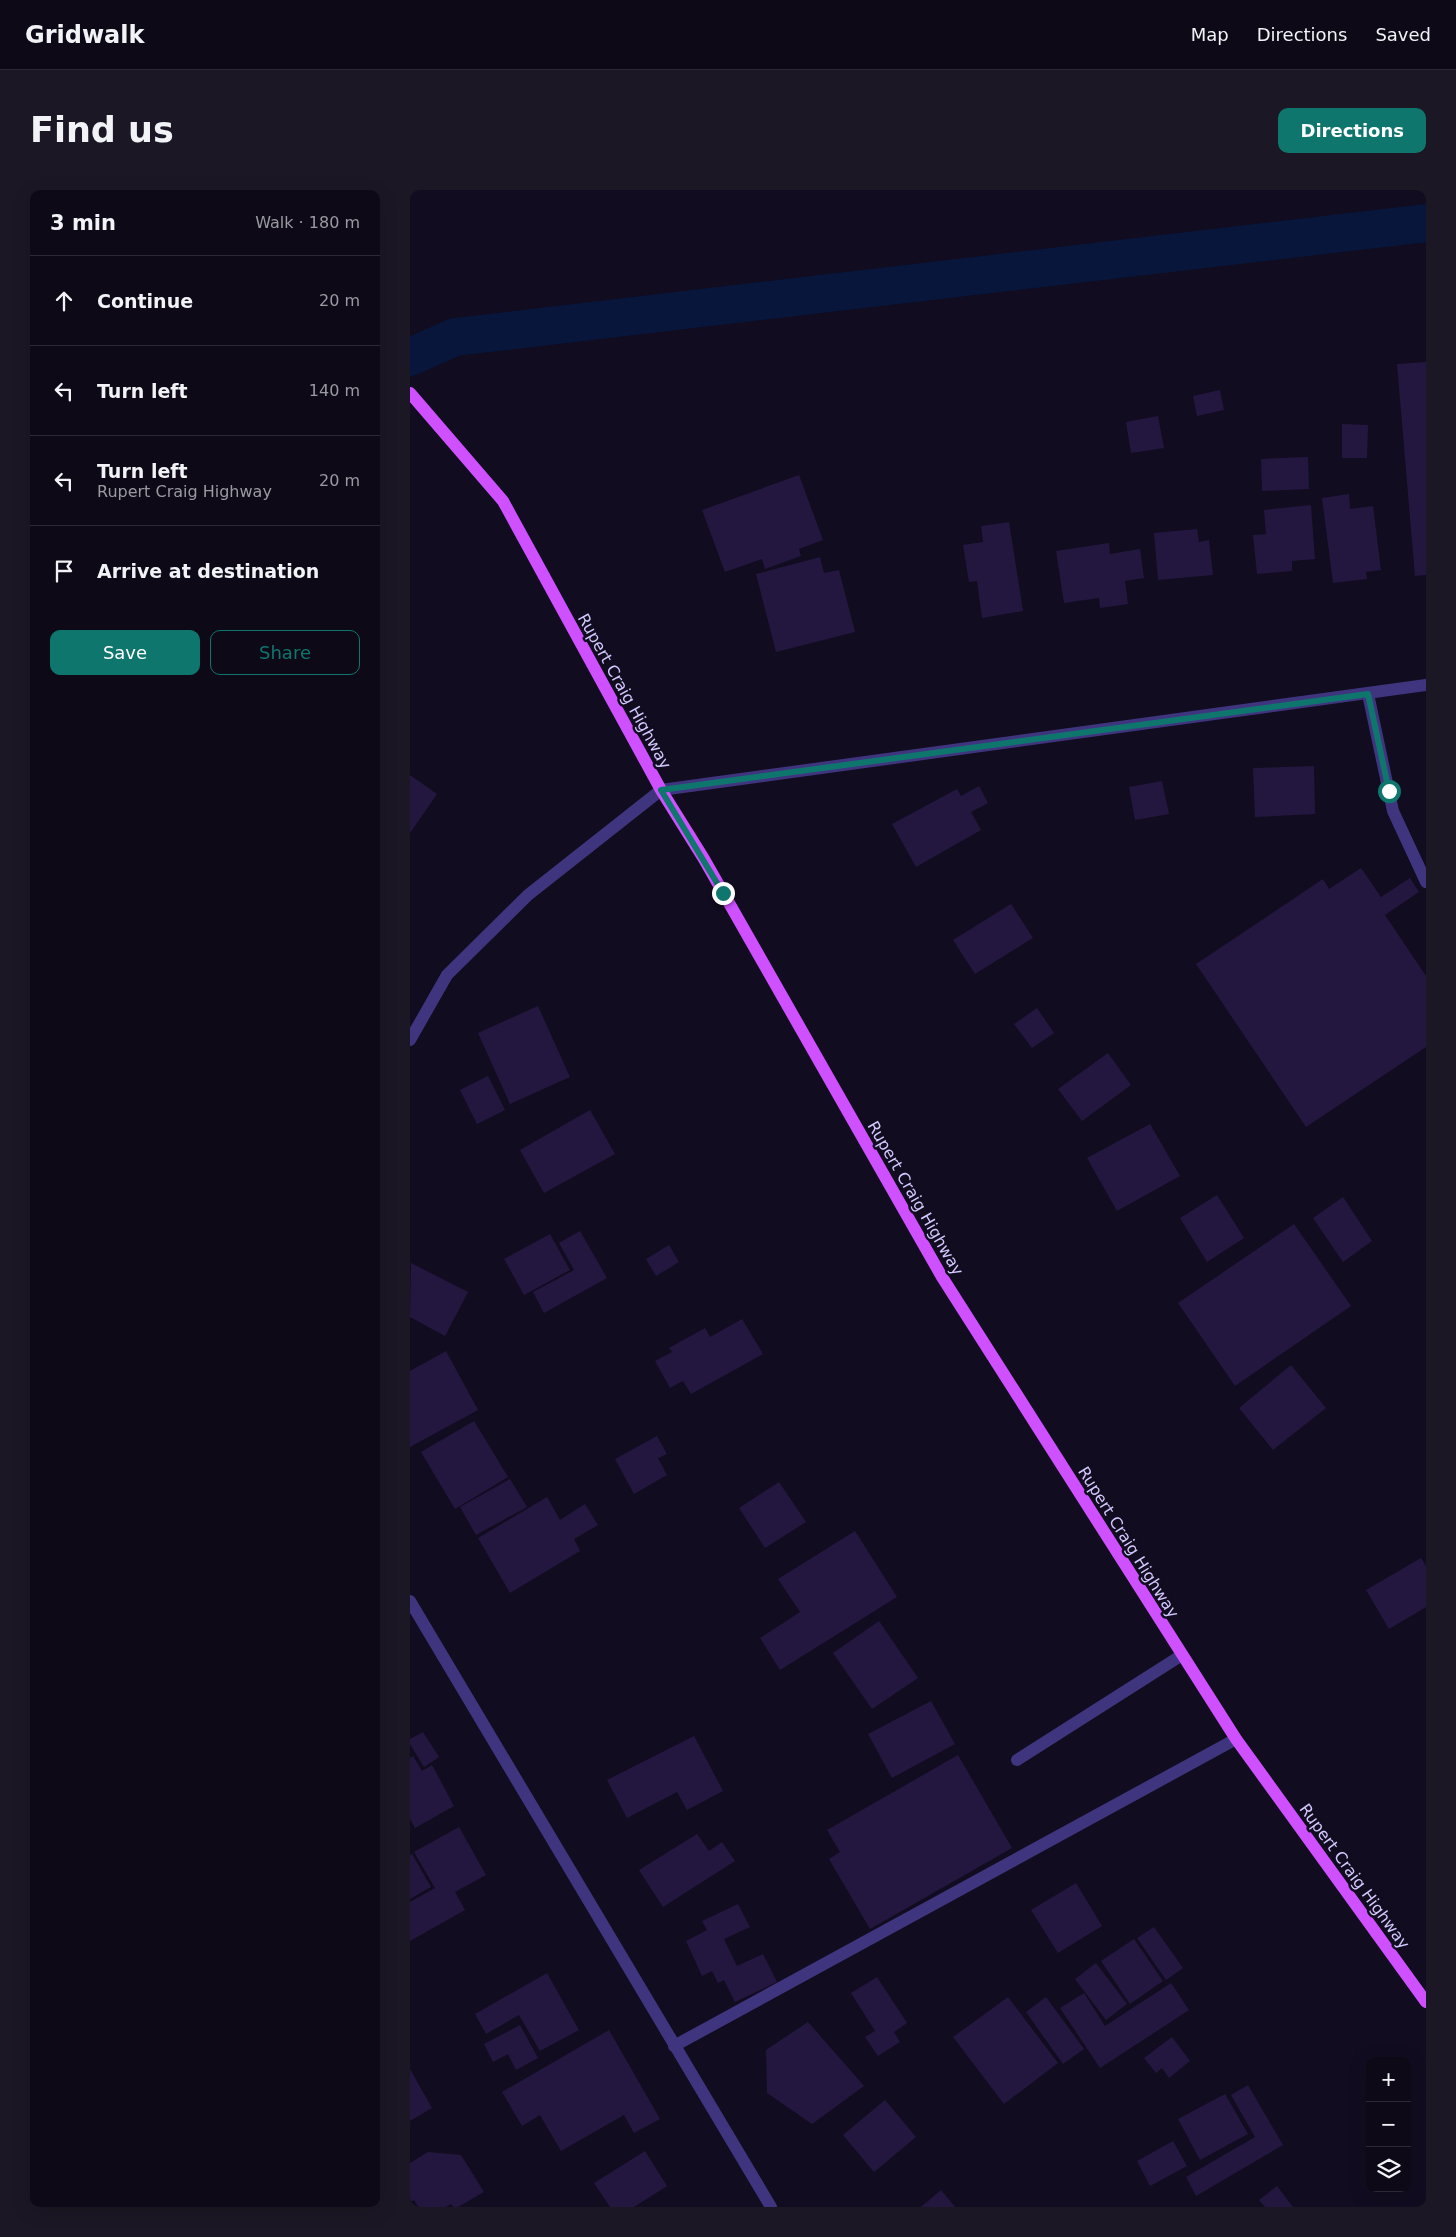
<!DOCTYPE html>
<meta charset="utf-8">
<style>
body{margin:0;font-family:"DejaVu Sans",sans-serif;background:#1b1724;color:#f1f3f6}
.controls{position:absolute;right:15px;bottom:15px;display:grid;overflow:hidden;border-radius:10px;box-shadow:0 5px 20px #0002}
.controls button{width:45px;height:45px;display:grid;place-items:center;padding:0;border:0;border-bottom:1px solid #2d2a36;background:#0d0917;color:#f1f3f6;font:25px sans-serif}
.stop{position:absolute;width:15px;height:15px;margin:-11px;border:4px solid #0f766e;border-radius:50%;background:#fff}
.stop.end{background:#0f766e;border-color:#fff;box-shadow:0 1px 5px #0008}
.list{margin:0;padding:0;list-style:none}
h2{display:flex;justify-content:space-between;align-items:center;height:65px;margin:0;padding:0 20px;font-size:21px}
h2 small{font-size:16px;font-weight:400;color:#9a9aa1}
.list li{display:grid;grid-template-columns:32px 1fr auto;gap:15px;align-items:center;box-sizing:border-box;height:90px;padding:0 20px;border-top:1px solid #2d2a36}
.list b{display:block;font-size:19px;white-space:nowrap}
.list p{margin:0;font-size:16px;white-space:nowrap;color:#9a9aa1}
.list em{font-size:16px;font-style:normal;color:#9a9aa1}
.actions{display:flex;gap:10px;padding:15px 20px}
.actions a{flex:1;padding:11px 0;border:1px solid #0f766e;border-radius:10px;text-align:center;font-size:18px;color:#0f766e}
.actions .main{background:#0f766e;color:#fff}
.icon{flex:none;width:28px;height:28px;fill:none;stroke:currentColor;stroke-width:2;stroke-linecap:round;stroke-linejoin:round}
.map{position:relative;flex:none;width:1016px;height:2017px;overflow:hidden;border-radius:10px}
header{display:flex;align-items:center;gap:30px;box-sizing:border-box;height:70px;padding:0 25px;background:#0d0917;border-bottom:1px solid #2d2a36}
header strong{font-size:24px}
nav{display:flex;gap:28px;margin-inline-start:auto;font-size:18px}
.intro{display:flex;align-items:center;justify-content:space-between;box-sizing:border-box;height:120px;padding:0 30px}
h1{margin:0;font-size:35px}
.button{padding:12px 22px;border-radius:10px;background:#0f766e;color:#fff;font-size:18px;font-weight:700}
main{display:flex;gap:30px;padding:0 30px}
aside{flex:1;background:#0d0917;border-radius:10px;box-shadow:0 5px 20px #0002}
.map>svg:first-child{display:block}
</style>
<header>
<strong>Gridwalk</strong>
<nav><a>Map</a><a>Directions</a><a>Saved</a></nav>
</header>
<div class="intro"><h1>Find us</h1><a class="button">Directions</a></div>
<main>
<aside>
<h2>3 min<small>Walk · 180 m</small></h2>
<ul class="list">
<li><svg class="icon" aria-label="ahead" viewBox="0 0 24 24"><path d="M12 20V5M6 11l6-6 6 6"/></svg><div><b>Continue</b></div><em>20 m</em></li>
<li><svg class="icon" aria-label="left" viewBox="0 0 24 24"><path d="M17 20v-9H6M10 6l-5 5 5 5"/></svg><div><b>Turn left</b></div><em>140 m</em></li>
<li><svg class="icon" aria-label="left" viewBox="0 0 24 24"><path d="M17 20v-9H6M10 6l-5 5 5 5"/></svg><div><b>Turn left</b><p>Rupert Craig Highway</p></div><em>20 m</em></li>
<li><svg class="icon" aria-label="arrive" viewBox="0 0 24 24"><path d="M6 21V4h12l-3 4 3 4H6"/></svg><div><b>Arrive at destination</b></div></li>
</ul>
<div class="actions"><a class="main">Save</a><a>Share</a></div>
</aside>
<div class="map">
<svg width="1016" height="2017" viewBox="0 0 1016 2017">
<rect width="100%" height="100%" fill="#110c1f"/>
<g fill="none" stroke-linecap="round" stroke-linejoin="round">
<path stroke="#08163c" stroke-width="38" d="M 0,167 L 45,147 L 1016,33"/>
</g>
<g fill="#231740">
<path d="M 1016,172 L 1016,385 L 1005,386 L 987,174 Z"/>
<path d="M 810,200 L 814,220 L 787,226 L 783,206 Z"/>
<path d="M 748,226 L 754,258 L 721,263 L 716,232 Z"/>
<path d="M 932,234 L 958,235 L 957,268 L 932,268 Z"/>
<path d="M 898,267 L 899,299 L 852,301 L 851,269 Z"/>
<path d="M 389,285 L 413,350 L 389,359 L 391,366 L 355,379 L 352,369 L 315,382 L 292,320 Z"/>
<path d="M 939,304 L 940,319 L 963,316 L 971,380 L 956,382 L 957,389 L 923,393 L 912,308 Z"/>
<path d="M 901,315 L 905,369 L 882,371 L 882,381 L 847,384 L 843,345 L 856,344 L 854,320 Z"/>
<path d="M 599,332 L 613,421 L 572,428 L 567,391 L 559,392 L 553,355 L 573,352 L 571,336 Z"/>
<path d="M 787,339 L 789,352 L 799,350 L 803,385 L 748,390 L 744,343 Z"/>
<path d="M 699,353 L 700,364 L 730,359 L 734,388 L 715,391 L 718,414 L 690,418 L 689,408 L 654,413 L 646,361 Z"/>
<path d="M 410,367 L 414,383 L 429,380 L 445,442 L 366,462 L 346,384 Z"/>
<path d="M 904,576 L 905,624 L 845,627 L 843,578 Z"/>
<path d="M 0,585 L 27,604 L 0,643 Z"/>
<path d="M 752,591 L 759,624 L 725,630 L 719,597 Z"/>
<path d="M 569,596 L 578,613 L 561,622 L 571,640 L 506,677 L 482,634 L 547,599 L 551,606 Z"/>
<path d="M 951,678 L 971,707 L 1000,688 L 1009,702 L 975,725 L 1016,786 L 1016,857 L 896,937 L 786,774 L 913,689 L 919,699 Z"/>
<path d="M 601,714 L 623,748 L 565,784 L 543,750 Z"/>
<path d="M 128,816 L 160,887 L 100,914 L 68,843 Z"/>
<path d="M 627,818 L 644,843 L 622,858 L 604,834 Z"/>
<path d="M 698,863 L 721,895 L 672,931 L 648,899 Z"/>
<path d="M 78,886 L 95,920 L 67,934 L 50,900 Z"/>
<path d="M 180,920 L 205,964 L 134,1003 L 110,960 Z"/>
<path d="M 740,934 L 770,986 L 707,1021 L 677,968 Z"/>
<path d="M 807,1005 L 834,1048 L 797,1072 L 770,1028 Z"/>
<path d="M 933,1007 L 962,1051 L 933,1072 L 903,1028 Z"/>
<path d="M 884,1034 L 941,1116 L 825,1196 L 768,1113 Z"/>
<path d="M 170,1041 L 197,1088 L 134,1123 L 123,1102 L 164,1080 L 149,1053 Z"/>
<path d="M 140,1044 L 160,1080 L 114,1105 L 94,1069 Z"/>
<path d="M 259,1055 L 269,1072 L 246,1086 L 236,1069 Z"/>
<path d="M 1,1073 L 58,1102 L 35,1146 L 0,1127 Z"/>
<path d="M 332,1129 L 353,1164 L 281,1204 L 273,1191 L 260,1198 L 245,1171 L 262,1162 L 259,1158 L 295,1138 L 300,1147 Z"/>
<path d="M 36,1161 L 68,1220 L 0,1257 L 0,1181 Z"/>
<path d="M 881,1175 L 916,1218 L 863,1260 L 829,1218 Z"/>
<path d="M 64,1231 L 98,1287 L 45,1319 L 11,1262 Z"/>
<path d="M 247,1246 L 257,1264 L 248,1268 L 257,1285 L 224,1304 L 205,1269 Z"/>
<path d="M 100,1289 L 117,1317 L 66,1345 L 50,1317 Z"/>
<path d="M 369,1292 L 396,1332 L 355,1358 L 329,1318 Z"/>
<path d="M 137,1307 L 150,1330 L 175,1314 L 188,1335 L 164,1349 L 170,1361 L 100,1403 L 68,1348 Z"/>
<path d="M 445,1341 L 487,1407 L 370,1480 L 350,1448 L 390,1422 L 368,1389 Z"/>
<path d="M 1011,1368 L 1016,1376 L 1016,1417 L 979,1439 L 956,1400 Z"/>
<path d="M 469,1431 L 508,1488 L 462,1519 L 423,1463 Z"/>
<path d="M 521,1511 L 545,1554 L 482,1588 L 458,1544 Z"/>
<path d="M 13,1542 L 29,1567 L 14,1577 L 0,1554 L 0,1549 Z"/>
<path d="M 284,1546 L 313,1601 L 277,1620 L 267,1602 L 217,1628 L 197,1590 Z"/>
<path d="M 548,1565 L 602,1658 L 460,1739 L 419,1669 L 430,1662 L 417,1640 Z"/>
<path d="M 3,1566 L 12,1581 L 22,1575 L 44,1616 L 5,1638 L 0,1629 L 0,1568 Z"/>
<path d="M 49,1637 L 76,1685 L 45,1702 L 55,1720 L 0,1751 L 0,1712 L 25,1698 L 4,1662 Z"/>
<path d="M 287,1644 L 299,1661 L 312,1652 L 325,1671 L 253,1717 L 229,1680 Z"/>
<path d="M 2,1664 L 21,1697 L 0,1709 L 0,1665 Z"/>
<path d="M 666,1693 L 692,1736 L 648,1763 L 621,1720 Z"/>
<path d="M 328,1714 L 340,1737 L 314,1749 L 327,1776 L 353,1764 L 367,1792 L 325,1812 L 314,1790 L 308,1793 L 302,1781 L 292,1786 L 276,1751 L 297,1740 L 292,1731 Z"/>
<path d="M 744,1737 L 773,1778 L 756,1790 L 727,1748 Z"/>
<path d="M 724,1749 L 753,1791 L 720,1814 L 691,1771 Z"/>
<path d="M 686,1773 L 717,1814 L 696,1830 L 665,1789 Z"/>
<path d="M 137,1783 L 169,1840 L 130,1861 L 109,1825 L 76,1844 L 65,1824 Z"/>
<path d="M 467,1787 L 497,1833 L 484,1842 L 490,1852 L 468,1866 L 455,1847 L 465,1841 L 441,1803 Z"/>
<path d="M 761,1793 L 779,1820 L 690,1878 L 650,1818 L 674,1803 L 695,1836 Z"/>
<path d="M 598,1807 L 648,1873 L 594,1914 L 543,1847 Z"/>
<path d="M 636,1807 L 674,1859 L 653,1874 L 616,1822 Z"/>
<path d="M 398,1832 L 454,1896 L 402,1934 L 357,1903 L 356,1860 Z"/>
<path d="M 110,1835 L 128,1868 L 106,1880 L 98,1864 L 83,1872 L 74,1854 Z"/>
<path d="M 199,1840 L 250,1929 L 224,1943 L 214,1925 L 151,1961 L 130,1925 L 112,1936 L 92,1902 Z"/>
<path d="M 762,1847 L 780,1871 L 759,1888 L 752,1878 L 746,1883 L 734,1868 Z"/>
<path d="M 0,1879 L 22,1918 L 0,1931 Z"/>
<path d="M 838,1895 L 873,1955 L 786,2006 L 776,1987 L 845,1947 L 821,1905 Z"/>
<path d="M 815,1904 L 838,1944 L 790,1970 L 768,1929 Z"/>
<path d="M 475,1910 L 506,1947 L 464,1982 L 433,1945 Z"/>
<path d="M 763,1951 L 777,1976 L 740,1996 L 727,1971 Z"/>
<path d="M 235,1961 L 257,1996 L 224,2017 L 200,2017 L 184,1993 Z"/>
<path d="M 18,1962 L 51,1965 L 74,2002 L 48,2017 L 43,2017 L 41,2014 L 36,2017 L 8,2017 L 4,2010 L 0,2012 L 0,1973 Z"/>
<path d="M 867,1996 L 883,2017 L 855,2017 L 849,2010 Z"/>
<path d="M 531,2000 L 545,2017 L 511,2017 Z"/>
</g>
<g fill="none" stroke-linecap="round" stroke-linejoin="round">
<path stroke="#3f357f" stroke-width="12" d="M 607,1570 L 772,1465"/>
<g stroke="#3f357f" stroke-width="12">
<path d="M 958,504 L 983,621 L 1016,692"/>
<path d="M 0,850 L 37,785 L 118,705 L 251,600 L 1016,495"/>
<path d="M 0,1411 L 361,2017"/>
<path d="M 264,1856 L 826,1549"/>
</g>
<path stroke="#ce50ff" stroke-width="12" d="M 0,203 L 93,311 L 251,600 L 294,669 L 532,1087 L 826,1549 L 1016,1812"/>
</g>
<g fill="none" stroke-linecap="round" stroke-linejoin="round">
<path stroke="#0f766e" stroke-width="6" d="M 313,703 L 251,600 L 958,504 L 979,601"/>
</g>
<g text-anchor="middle" stroke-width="5" stroke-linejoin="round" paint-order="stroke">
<g font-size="16" fill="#d4c9ff" stroke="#110c1f">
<text transform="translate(215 501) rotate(61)" y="6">Rupert Craig Highway</text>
<text transform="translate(506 1008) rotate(60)" y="6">Rupert Craig Highway</text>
<text transform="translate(719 1352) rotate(58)" y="6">Rupert Craig Highway</text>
<text transform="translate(945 1686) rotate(54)" y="6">Rupert Craig Highway</text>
</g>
</g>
</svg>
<div class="controls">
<button>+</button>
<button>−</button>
<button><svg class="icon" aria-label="layers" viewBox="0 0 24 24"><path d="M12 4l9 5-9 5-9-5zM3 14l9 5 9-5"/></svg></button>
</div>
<div class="stop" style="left:979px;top:601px"></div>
<div class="stop end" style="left:313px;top:703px"></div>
</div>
</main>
